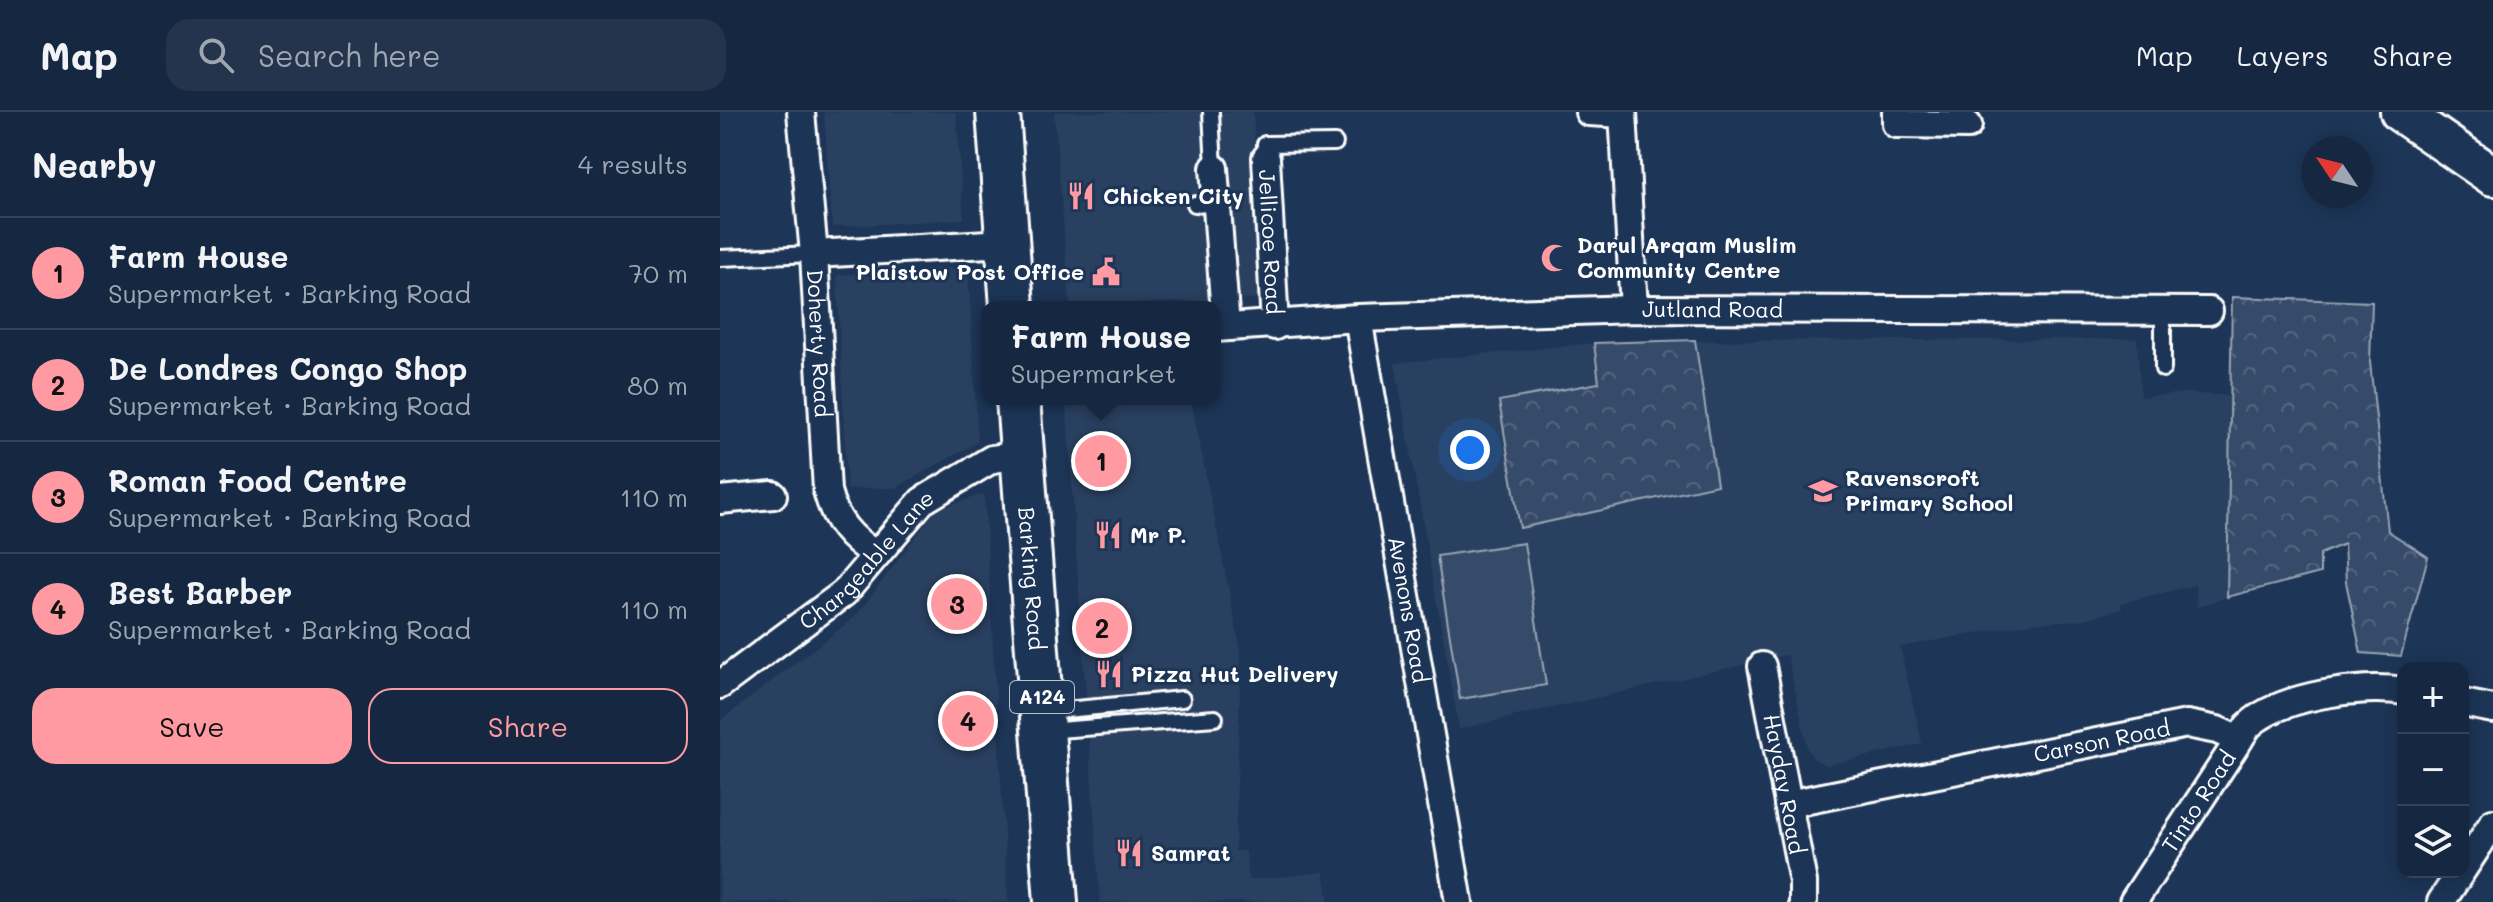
<!DOCTYPE html>
<meta charset="utf-8">
<style>
body{margin:0;font-family:Mali,sans-serif;background:#23344c;color:#f1f3f6}
.controls{position:absolute;right:24px;bottom:24px;display:grid;overflow:hidden;border-radius:16px;box-shadow:0 4px 20px #0003}
.controls button{width:72px;height:72px;display:grid;place-items:center;padding:0;border:0;border-bottom:2px solid #35445a;background:#162841;color:#f1f3f6;font:40px sans-serif}
.compass{position:absolute;left:1581px;top:24px;width:72px;height:72px;border-radius:50%;background:#162841;box-shadow:0 4px 20px #0003;rotate:305deg}
.you{position:absolute;left:750px;top:338px;width:28px;height:28px;margin:-20px;border:6px solid #fff;border-radius:50%;background:#1a73e8;box-shadow:0 0 0 12px #1a73e833}
.badge{display:grid;place-items:center;width:52px;height:52px;border-radius:50%;background:#ff9aa2;color:#111;font-size:26px;font-weight:700}
.pin{position:absolute;translate:-50% -50%;border:4px solid #fff;box-shadow:0 2px 8px #0006}
.popup{position:absolute;left:261px;top:189px;width:240px;height:104px;box-sizing:border-box;display:grid;place-content:center;border-radius:16px;background:#162841;filter:drop-shadow(0 2px 6px #0005);font-size:26px;white-space:nowrap;color:#9ea6b1}
.popup b{font-size:30px;color:#f1f3f6}
.popup::after{content:'';position:absolute;left:50%;top:100%;margin-left:-16px;border:16px solid transparent;border-top-color:#162841}
.list{margin:0;padding:0;list-style:none}
h2{display:flex;justify-content:space-between;align-items:center;height:104px;margin:0;padding:0 32px;font-size:34px}
h2 small{font-size:26px;font-weight:400;color:#9ea6b1}
.list li{display:grid;grid-template-columns:52px 1fr auto;gap:24px;align-items:center;box-sizing:border-box;height:112px;padding:0 32px;border-top:2px solid #35445a}
.list b{display:block;font-size:30px;white-space:nowrap}
.list p{margin:0;font-size:26px;white-space:nowrap;color:#9ea6b1}
.list em{font-size:26px;font-style:normal;color:#9ea6b1}
.actions{display:flex;gap:16px;padding:24px 32px}
.actions a{flex:1;padding:18px 0;border:2px solid #ff9aa2;border-radius:24px;text-align:center;font-size:28px;color:#ff9aa2}
.actions .main{background:#ff9aa2;color:#111}
.icon{flex:none;width:44px;height:44px;fill:none;stroke:currentColor;stroke-width:2;stroke-linecap:round;stroke-linejoin:round}
.map{position:relative;flex:none;width:1773px;height:790px;overflow:hidden}
header{display:flex;align-items:center;gap:48px;box-sizing:border-box;height:112px;padding:0 40px;background:#162841;border-bottom:2px solid #35445a}
header strong{font-size:38px}
nav{display:flex;gap:44px;margin-inline-start:auto;font-size:28px}
.search{width:560px;height:72px;background:#23344c;display:flex;align-items:center;gap:20px;box-sizing:border-box;padding:0 28px;border-radius:24px;color:#9ea6b1;font-size:30px}
main{display:flex}
aside{flex:1;background:#162841}
.map>svg:first-child{display:block}
</style>
<header>
<strong>Map</strong>
<div class="search"><svg class="icon" aria-label="search" viewBox="0 0 24 24"><circle cx="10" cy="10" r="6"/><path d="M15 15l6 6"/></svg>Search here</div>
<nav><a>Map</a><a>Layers</a><a>Share</a></nav>
</header>
<main>
<aside>
<h2>Nearby<small>4 results</small></h2>
<ul class="list">
<li><span class="badge">1</span><div><b>Farm House</b><p>Supermarket · Barking Road</p></div><em>70 m</em></li>
<li><span class="badge">2</span><div><b>De Londres Congo Shop</b><p>Supermarket · Barking Road</p></div><em>80 m</em></li>
<li><span class="badge">3</span><div><b>Roman Food Centre</b><p>Supermarket · Barking Road</p></div><em>110 m</em></li>
<li><span class="badge">4</span><div><b>Best Barber</b><p>Supermarket · Barking Road</p></div><em>110 m</em></li>
</ul>
<div class="actions"><a class="main">Save</a><a>Share</a></div>
</aside>
<div class="map">
<svg width="1773" height="790" viewBox="0 0 1773 790">
<defs>
<pattern id="forest-crowns" width="20" height="18" patternUnits="userSpaceOnUse" patternTransform="scale(2)"><rect width="20" height="18" fill="#364b69"/><path d="M2 6a3 3 0 1 1 6 0M12 15a3 3 0 1 1 6 0" fill="none" stroke="#546680"/></pattern>
</defs>
<rect width="100%" height="100%" fill="#1d3557"/>
<filter id="ink" filterUnits="userSpaceOnUse"><feTurbulence type="fractalNoise" baseFrequency=".0125" numOctaves="2"/><feDisplacementMap in="SourceGraphic" scale="16" xChannelSelector="R" yChannelSelector="G"/><feConvolveMatrix kernelMatrix="1 2 1 2 8 2 1 2 1" color-interpolation-filters="sRGB"/></filter>
<g filter="url(#ink)">
<g fill="#2a4161">
<path d="M 104,0 L 236,0 L 244,107 L 112,115 Z"/>
<path d="M 334,0 L 533,0 L 544,187 L 350,194 Z"/>
<path d="M 248,155 L 258,330 L 175,376 L 127,377 L 117,163 Z"/>
<path d="M 1417,227 L 1421,285 L 1463,281 L 1512,284 L 1507,485 L 1477,495 L 1475,473 L 1401,491 L 1402,497 L 1360,508 L 1312,511 L 1180,535 L 1202,632 L 1107,653 L 1095,648 L 1088,638 L 1067,543 L 739,617 L 675,251 L 874,231 L 961,229 Z"/>
<path d="M 346,287 L 471,287 L 521,541 L 515,739 L 526,739 L 528,768 L 604,760 L 609,790 L 380,790 Z"/>
<path d="M 264,382 L 288,790 L 0,790 L 0,609 L 135,505 L 216,398 Z"/>
</g>
<path fill="#364b69" stroke="#9aa5b4" stroke-width="2" d="M 804,431 L 826,573 L 740,587 L 717,444 Z"/>
<g fill="url(#forest-crowns)" stroke="#9aa5b4" stroke-width="2">
<path d="M 1512,185 L 1652,190 L 1650,250 L 1668,419 L 1708,445 L 1681,544 L 1641,541 L 1626,470 L 1624,432 L 1600,442 L 1600,461 L 1507,485 Z"/>
<path d="M 975,228 L 997,373 L 800,416 L 779,289 L 879,271 L 874,231 Z"/>
</g>
<g fill="none" stroke-linecap="round" stroke-linejoin="round">
<defs>
<g id="lane">
<path d="M 491,0 L 494,56"/>
<path d="M 546,46 L 545,32 L 615,31"/>
<path d="M 475,92 L 496,93"/>
<path d="M 0,146 L 94,142"/>
<path d="M 1443,200 L 1443,257"/>
<path d="M 324,600 L 462,587"/>
<path d="M 325,619 L 495,606"/>
</g>
<g id="street">
<path id="s1" d="M 81,0 L 94,142 L 107,379 C 115,409 130,426 156,443"/>
<path d="M 869,0 L 903,2"/>
<path d="M 903,0 L 914,197"/>
<path d="M 1176,0 L 1176,12 L 1248,13"/>
<path id="s2" d="M 546,46 L 555,214"/>
<path d="M 494,56 L 506,215"/>
<path d="M 94,142 L 286,131"/>
<path id="s3" d="M 638,206 L 739,790"/>
<path id="s4" d="M 495,216 L 638,206 L 914,197 L 1489,199"/>
<path d="M 0,388 L 53,383"/>
<path id="s5" d="M 1042,554 L 1083,770 L 1083,790"/>
<path id="s6" d="M 0,573 L 124,481 L 202,389 L 272,347 L 302,343"/>
<path d="M 1743,591 L 1773,597"/>
<path id="s7" d="M 1068,692 L 1467,612 L 1497,618 L 1519,628"/>
<path d="M 1743,757 L 1773,711"/>
<path id="s8" d="M 1413,790 L 1528,614 C 1559,584 1641,572 1683,579"/>
<path d="M 1721,790 L 1741,760"/>
</g>
<path id="secondary" d="M 1680,0 L 1773,64"/>
<g id="primary">
<path d="M 278,0 L 292,195"/>
<path id="s9" d="M 298,287 L 336,790"/>
</g>
</defs>
<use href="#lane" stroke="#fff" stroke-width="20"/>
<use href="#street" stroke="#fff" stroke-width="32"/>
<use href="#secondary" stroke="#fff" stroke-width="44"/>
<use href="#primary" stroke="#fff" stroke-width="48"/>
<use href="#lane" stroke="#1d3557" stroke-width="14"/>
<use href="#street" stroke="#1d3557" stroke-width="26"/>
<use href="#secondary" stroke="#1d3557" stroke-width="38"/>
<use href="#primary" stroke="#1d3557" stroke-width="42"/>
</g>
</g>
<defs>
<symbol id="restaurant-bare" viewBox="-9 -9 18 18"><path d="M-5-6h1v4h1v-4h1v4h1v-4h1v5L-1.5 .5V6h-2V.5L-5-1ZM5-6V6H3V1.5H1.5Q1.5-4 5-6Z" fill="#ff9aa2" stroke="#1d3557" stroke-width="2.5" paint-order="stroke"/></symbol>
<symbol id="mosque-bare" viewBox="-9 -9 18 18"><path d="M3.5-4.9A6 6 0 1 0 3.5 4.9A5 5 0 1 1 3.5-4.9Z" fill="#ff9aa2" stroke="#1d3557" stroke-width="2.5" paint-order="stroke"/></symbol>
<symbol id="civic-bare" viewBox="-9 -9 18 18"><path d="M-.6-6.5H3V-4.5H.6V-3L4-1V1h2V6H-6V1h2V-1L-.6-3ZM-1.2 2.5V6h2.4V2.5Z" fill="#ff9aa2" stroke="#1d3557" stroke-width="2.5" paint-order="stroke"/></symbol>
<symbol id="school-bare" viewBox="-9 -9 18 18"><path d="M0-5L7-2L0 1L-7-2ZM-4 1L0 2.5L4 1V4Q0 6-4 4Z" fill="#ff9aa2" stroke="#1d3557" stroke-width="2.5" paint-order="stroke"/></symbol>
</defs>
<g fill-rule="evenodd">
<use href="#restaurant-bare" x="341" y="64" width="40" height="40"/>
<use href="#mosque-bare" x="815" y="126" width="40" height="40"/>
<use href="#civic-bare" x="366" y="140" width="40" height="40"/>
<use href="#school-bare" x="1083" y="359" width="40" height="40"/>
<use href="#restaurant-bare" x="368" y="403" width="40" height="40"/>
<use href="#restaurant-bare" x="369" y="542" width="40" height="40"/>
<use href="#restaurant-bare" x="389" y="721" width="40" height="40"/>
</g>
<g text-anchor="middle" stroke-width="6" stroke-linejoin="round" paint-order="stroke">
<rect fill="#1d3557" stroke="#bbc2cd" stroke-width="2" x="290" y="569" width="64" height="32" rx="6"/>
<g font-size="20" font-weight="bold" fill="#fff">
<text x="322" y="592">A124</text>
</g>
<g font-size="22" font-weight="bold" fill="#fff" stroke="#1d3557" text-anchor="start">
<text x="383" y="92">Chicken City</text>
<text x="857" y="141">Darul Arqam Muslim<tspan x="857" dy="25">Community Centre</tspan></text>
<text x="364" y="168" text-anchor="end">Plaistow Post Office</text>
<text x="1125" y="374">Ravenscroft<tspan x="1125" dy="25">Primary School</tspan></text>
<text x="410" y="431">Mr P.</text>
<text x="411" y="570">Pizza Hut Delivery</text>
<text x="431" y="749">Samrat</text>
</g>
<g font-size="22" fill="#fff" stroke="#1d3557">
<text dy="8" stroke="none"><textPath href="#s2" startOffset="84">Jellicoe Road</textPath></text>
<text dy="8" stroke="none"><textPath href="#s4" startOffset="498">Jutland Road</textPath></text>
<text dy="8" stroke="none"><textPath href="#s1" startOffset="232">Doherty Road</textPath></text>
<text dy="8" stroke="none"><textPath href="#s6" startOffset="194">Chargeable Lane</textPath></text>
<text dy="8" stroke="none"><textPath href="#s9" startOffset="180">Barking Road</textPath></text>
<text dy="8" stroke="none"><textPath href="#s3" startOffset="296">Avenons Road</textPath></text>
<text dy="8" stroke="none"><textPath href="#s7" startOffset="320">Carson Road</textPath></text>
<text dy="8" stroke="none"><textPath href="#s5" startOffset="120">Hayday Road</textPath></text>
<text dy="8" stroke="none"><textPath href="#s8" startOffset="120">Tinto Road</textPath></text>
</g>
</g>
</svg>
<div class="controls">
<button>+</button>
<button>−</button>
<button><svg class="icon" aria-label="layers" viewBox="0 0 24 24"><path d="M12 4l9 5-9 5-9-5zM3 14l9 5 9-5"/></svg></button>
</div>
<svg class="compass" viewBox="-18 -18 36 36"><path d="M0-13l5 13h-10z" fill="#e53935"/><path d="M0 13l5-13h-10z" fill="#9ea6b1"/></svg>
<div class="you"></div>
<div class="pin badge" style="left:381px;top:349px">1</div>
<div class="popup"><b>Farm House</b>Supermarket</div>
<div class="pin badge" style="left:382px;top:516px">2</div>
<div class="pin badge" style="left:237px;top:492px">3</div>
<div class="pin badge" style="left:248px;top:609px">4</div>
</div>
</main>
